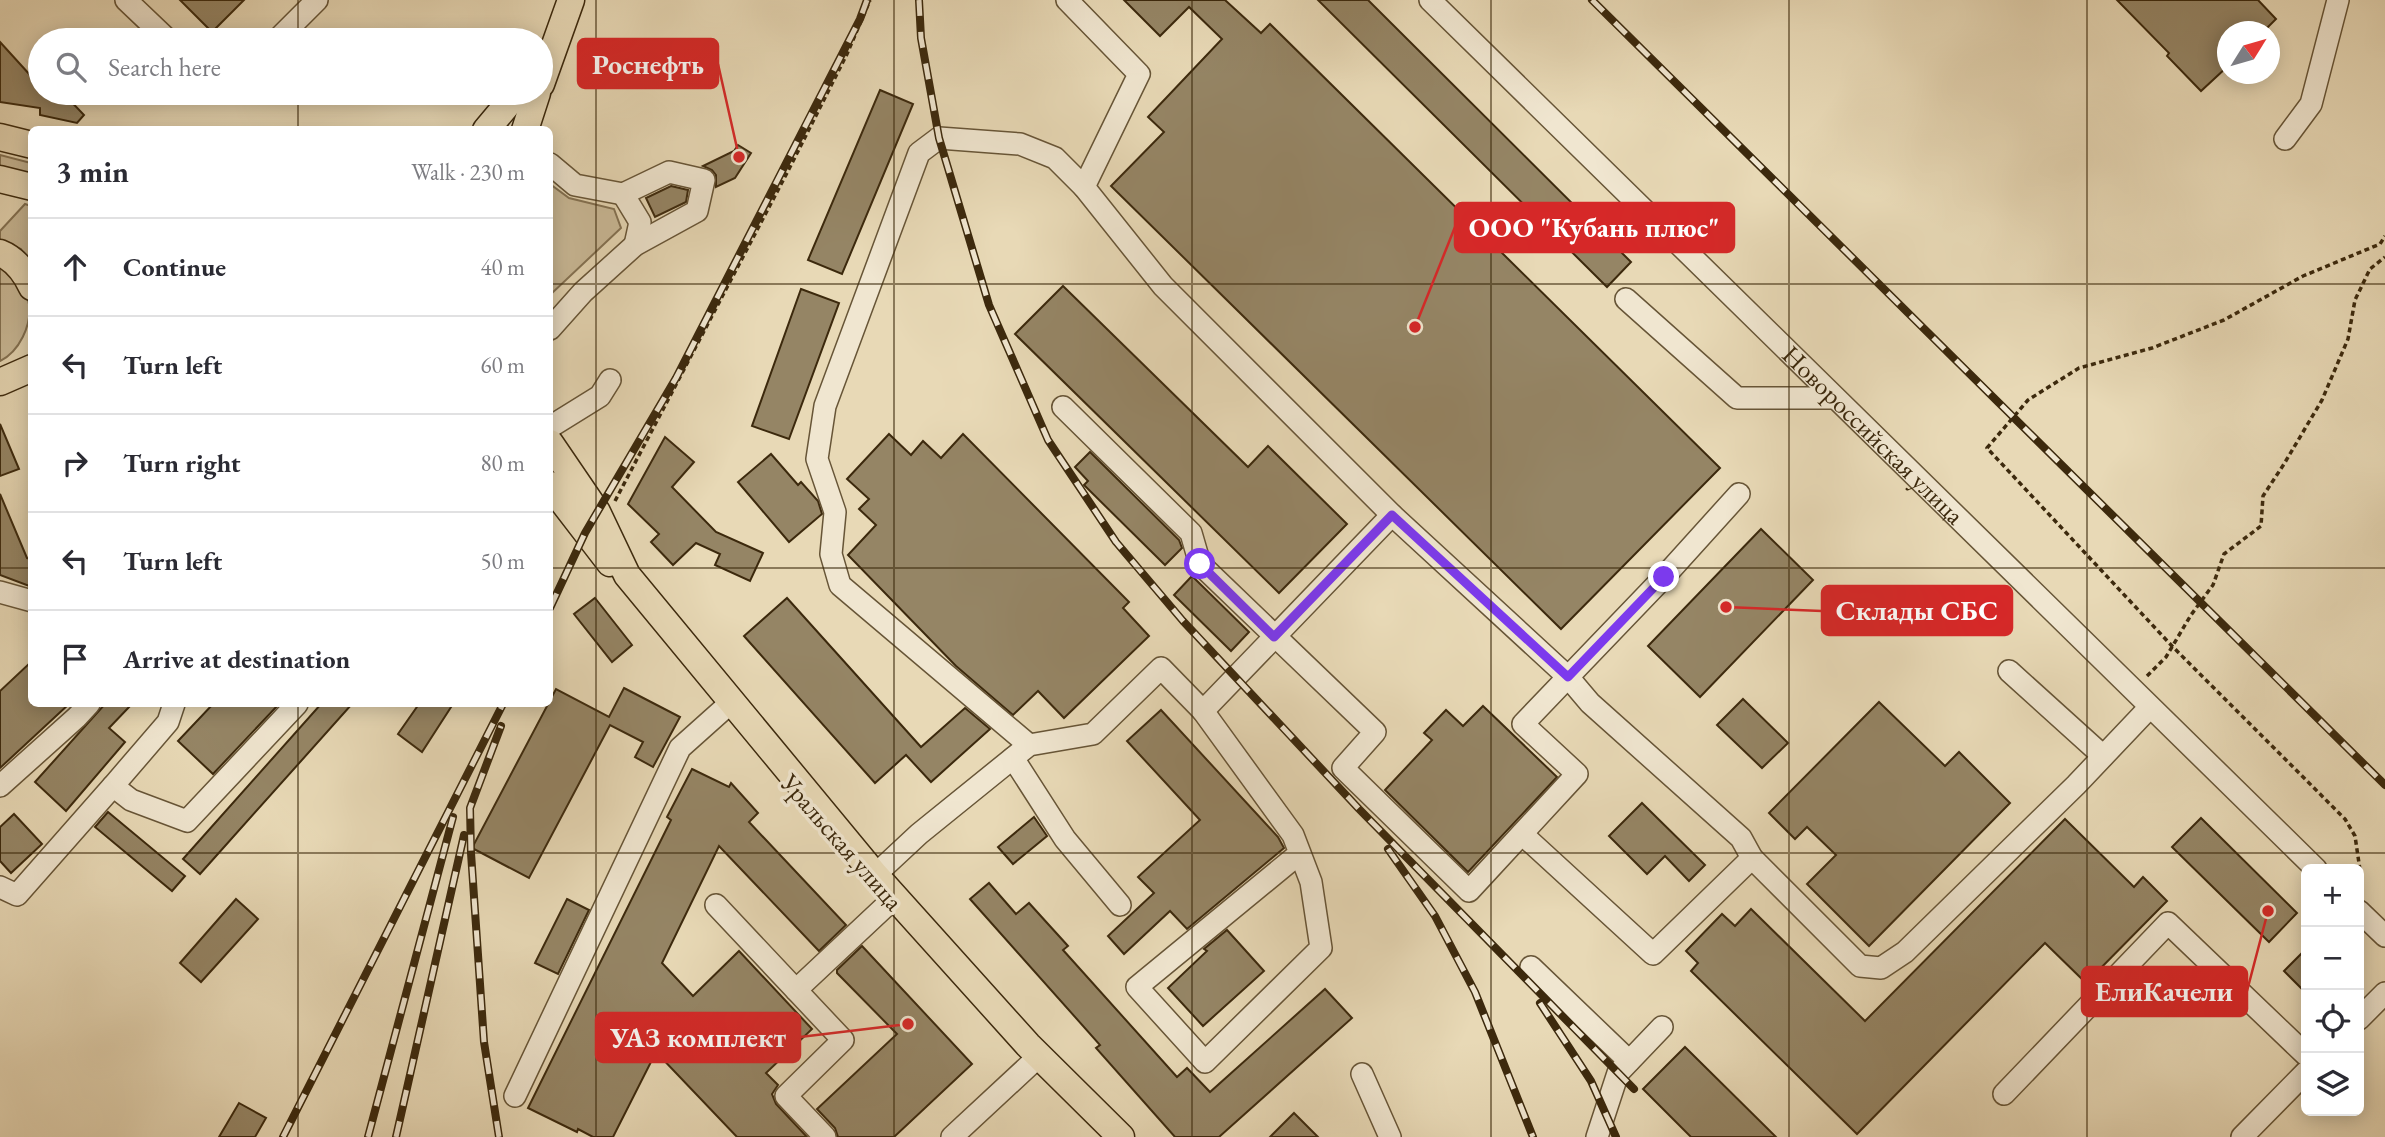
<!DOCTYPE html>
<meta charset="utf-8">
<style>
body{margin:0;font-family:"EB Garamond",serif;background:#f7f7f7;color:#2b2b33}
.controls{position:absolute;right:21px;bottom:21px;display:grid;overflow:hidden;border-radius:10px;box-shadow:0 4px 18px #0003}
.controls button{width:63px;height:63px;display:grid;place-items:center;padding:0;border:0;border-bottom:2px solid #e1e1e2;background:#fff;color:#2b2b33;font:35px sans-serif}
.compass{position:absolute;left:2217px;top:21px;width:63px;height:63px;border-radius:50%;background:#fff;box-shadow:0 4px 18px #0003;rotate:53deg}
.stop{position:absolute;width:21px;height:21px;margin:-16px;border:5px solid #7c3aed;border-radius:50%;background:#fff}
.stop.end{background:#7c3aed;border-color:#fff;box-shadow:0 2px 7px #0008}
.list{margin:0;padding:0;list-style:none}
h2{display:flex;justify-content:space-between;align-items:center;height:91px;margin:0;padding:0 28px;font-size:30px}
h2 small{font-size:23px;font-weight:400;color:#7c7c81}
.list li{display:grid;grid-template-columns:46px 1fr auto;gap:21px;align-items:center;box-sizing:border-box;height:98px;padding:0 28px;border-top:2px solid #e1e1e2}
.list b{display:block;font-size:26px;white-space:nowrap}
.list em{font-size:23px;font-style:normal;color:#7c7c81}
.icon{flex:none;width:38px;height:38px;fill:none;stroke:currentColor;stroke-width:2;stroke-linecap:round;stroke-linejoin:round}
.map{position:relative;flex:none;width:2385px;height:1137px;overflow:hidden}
.search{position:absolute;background:#fff;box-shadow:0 4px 18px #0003;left:28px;top:28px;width:525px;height:77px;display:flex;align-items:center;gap:18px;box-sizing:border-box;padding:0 24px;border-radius:38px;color:#7c7c81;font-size:26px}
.panel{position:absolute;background:#fff;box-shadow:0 4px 18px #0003;left:28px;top:126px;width:525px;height:581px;border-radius:10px}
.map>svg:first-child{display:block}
</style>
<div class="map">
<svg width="2385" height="1137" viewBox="0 0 2385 1137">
<rect width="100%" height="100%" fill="#e8d9b6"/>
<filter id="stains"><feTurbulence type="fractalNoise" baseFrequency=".00286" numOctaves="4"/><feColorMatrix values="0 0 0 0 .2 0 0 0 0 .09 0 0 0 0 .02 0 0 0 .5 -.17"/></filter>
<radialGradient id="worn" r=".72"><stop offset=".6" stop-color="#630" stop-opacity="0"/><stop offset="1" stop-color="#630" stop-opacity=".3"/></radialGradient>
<g fill="#cbbb99" stroke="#847253" stroke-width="2">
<path d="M 0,155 L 31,163 L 31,175 L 0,166 Z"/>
<path d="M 550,184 L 569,198 L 614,209 L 621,228 L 550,295 Z"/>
<path d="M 25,204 L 31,206 L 31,266 L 21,249 L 0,240 L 0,231 Z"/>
<path d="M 0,262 C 10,274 26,288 29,304 C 32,325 19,352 0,361 Z"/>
</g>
<g fill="#958565" stroke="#3c290d" stroke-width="2">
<path d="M 180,0 L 244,0 L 212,32 Z"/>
<path d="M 1124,0 L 1225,0 L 1261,33 L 1270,24 L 1720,468 L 1561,629 L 1111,186 L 1164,132 L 1148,117 L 1222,39 L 1189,7 L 1160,36 Z"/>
<path d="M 1318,0 L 1368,0 L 1631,262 L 1607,287 Z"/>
<path d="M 2117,0 L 2258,0 L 2276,19 L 2263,32 L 2228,32 L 2228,66 L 2201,91 L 2167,56 L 2169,53 Z"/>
<path d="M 0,42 L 40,86 L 40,93 L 63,93 L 84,115 L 77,123 L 40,115 L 40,108 L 0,102 Z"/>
<path d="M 880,90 L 913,104 L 842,274 L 808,260 Z"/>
<path d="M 738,145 L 751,153 L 735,178 L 716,187 L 716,175 L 712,170 L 703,166 L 734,151 Z"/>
<path d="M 671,186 L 688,190 L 686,202 L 655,217 L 646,198 Z"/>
<path d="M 1063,286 L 1248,467 L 1268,446 L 1347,524 L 1279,593 L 1015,334 Z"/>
<path d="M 801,289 L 839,303 L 789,439 L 752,426 Z"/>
<path d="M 0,424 L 19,469 L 0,476 Z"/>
<path d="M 889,434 L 911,455 L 923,441 L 941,458 L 963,434 L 1129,602 L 1123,608 L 1149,636 L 1064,718 L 1038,691 L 1013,715 L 956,666 L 848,555 L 876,525 L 859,509 L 869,499 L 847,479 Z"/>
<path d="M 665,437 L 694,462 L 672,487 L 716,532 L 763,553 L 750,581 L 715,565 L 720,554 L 696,543 L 673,565 L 651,542 L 659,534 L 628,504 Z"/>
<path d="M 1090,452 L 1179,540 L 1182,548 L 1165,565 L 1084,485 L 1088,481 L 1075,467 Z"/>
<path d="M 771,454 L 798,485 L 801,482 L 818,501 L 822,514 L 789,542 L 738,482 Z"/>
<path d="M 0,494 L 27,558 L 32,559 L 32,587 L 0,575 Z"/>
<path d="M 1761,529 L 1813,580 L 1700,697 L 1648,646 Z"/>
<path d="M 1192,576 L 1249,632 L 1231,651 L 1174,595 Z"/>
<path d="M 595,598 L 632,645 L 612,662 L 574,614 Z"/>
<path d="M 787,598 L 921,747 L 965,708 L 990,729 L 931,782 L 906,755 L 875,783 L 744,636 Z"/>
<path d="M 32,661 L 32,704 L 69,704 L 0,768 L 0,691 Z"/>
<path d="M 624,688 L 680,717 L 653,767 L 635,757 L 643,742 L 610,725 L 529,878 L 472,848 L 556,689 L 609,717 Z"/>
<path d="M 1743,699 L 1788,743 L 1762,768 L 1717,725 Z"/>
<path d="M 1879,702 L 1945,766 L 1959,752 L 2010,803 L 1869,946 L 1807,884 L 1836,855 L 1807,827 L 1795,839 L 1769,813 Z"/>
<path d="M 105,704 L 132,704 L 109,728 L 125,742 L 66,811 L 35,782 Z"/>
<path d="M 213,704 L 279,704 L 213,774 L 178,741 Z"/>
<path d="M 321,704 L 352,704 L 200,874 L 183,859 Z"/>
<path d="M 419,704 L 453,704 L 422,752 L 398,734 Z"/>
<path d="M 1483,706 L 1557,777 L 1468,872 L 1385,790 L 1432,740 L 1424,733 L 1446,710 L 1463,726 Z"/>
<path d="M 1161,710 L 1278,837 L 1284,848 L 1187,929 L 1170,911 L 1124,954 L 1108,936 L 1154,893 L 1138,877 L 1200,820 L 1127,741 Z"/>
<path d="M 692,769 L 729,787 L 731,783 L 758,813 L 749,822 L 846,925 L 819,951 L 719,846 L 662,963 L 693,996 L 739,951 L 812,1029 L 766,1073 L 778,1085 L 772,1094 L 776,1104 L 807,1137 L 737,1137 L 656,1052 L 613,1137 L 593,1137 L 578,1129 L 577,1132 L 528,1108 L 671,820 L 667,817 Z"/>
<path d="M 1642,803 L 1705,865 L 1689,881 L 1665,856 L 1647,874 L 1609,836 Z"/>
<path d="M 108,812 L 185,876 L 172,891 L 95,827 Z"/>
<path d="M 14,814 L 42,844 L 11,873 L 0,861 L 0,827 Z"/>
<path d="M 1034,817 L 1047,836 L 1013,864 L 998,847 Z"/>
<path d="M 2201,818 L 2297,913 L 2269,942 L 2172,847 Z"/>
<path d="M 2065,819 L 2134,887 L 2143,877 L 2167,901 L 2086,983 L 2045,943 L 1857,1134 L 1691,971 L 1698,963 L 1686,951 L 1722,914 L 1735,926 L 1751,909 L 1865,1021 Z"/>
<path d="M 989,883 L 1016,914 L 1029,903 L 1068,946 L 1063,950 L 1177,1077 L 1187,1068 L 1210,1092 L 1325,989 L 1352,1018 L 1219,1137 L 1175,1137 L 1096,1048 L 1100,1045 L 970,899 Z"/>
<path d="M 236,899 L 258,919 L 201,982 L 180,963 Z"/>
<path d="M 567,899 L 589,910 L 558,974 L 535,963 Z"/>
<path d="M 1227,930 L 1264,971 L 1203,1026 L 1168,988 L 1207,951 L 1204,949 Z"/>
<path d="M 862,946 L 972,1064 L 894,1137 L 838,1137 L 835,1128 L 817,1109 L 897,1034 L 837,973 L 837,970 Z"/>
<path d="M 2306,949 L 2306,993 L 2284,971 Z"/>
<path d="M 1685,1047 L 1776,1137 L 1691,1137 L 1643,1089 Z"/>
<path d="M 239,1103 L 266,1118 L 255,1137 L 219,1137 Z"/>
<path d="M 1294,1113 L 1318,1137 L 1270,1137 Z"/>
</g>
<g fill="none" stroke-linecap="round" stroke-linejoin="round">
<defs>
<g id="minor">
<path d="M 126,0 L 168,40"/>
<path d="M 1067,0 L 1139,74 L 1084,187"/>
<path id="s1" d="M 1430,0 L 2316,869"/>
<path d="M 277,40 L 317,0"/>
<path d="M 223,93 L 226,93"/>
<path d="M 2285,139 L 2311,104 L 2338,0"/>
<path d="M 550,164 L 575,185 L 623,194 L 669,172 L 704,180 L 697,211 L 635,245 L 583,292 L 550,329"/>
<path d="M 623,194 L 640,222 L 635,245"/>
<path d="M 1626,299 L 1737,398 L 1835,398"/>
<path d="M 550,427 L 600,396 L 610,380"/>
<path d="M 1739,494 L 1664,577 L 1568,677 L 1590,703 L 1741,838 L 1752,858 L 1860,966 L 1881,968 L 1905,952 L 2076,785 L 2150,707"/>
<path d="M 0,592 L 32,601"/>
<path d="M 2009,671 L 2103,756"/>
<path d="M 174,704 L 168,722 L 113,786 L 131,800 L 187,821 L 297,704"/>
<path d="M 1203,711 L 1293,835 L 1311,882 L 1321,948 L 1205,1062 L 1137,987 L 1300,853"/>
<path d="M 1029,745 L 840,585 L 831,554 L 835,512 L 817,459 L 825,406 L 919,153 L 939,138 L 1020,144 L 1055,158 L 1084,187 L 1163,286 L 1392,515 L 1568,677 L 1523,724 L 1577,774 L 1469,891 L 1343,768 L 1375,732 L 1200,564 L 1191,533 L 1063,407"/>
<path d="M 1013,758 L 1065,839 L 1120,905"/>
<path d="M 0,786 L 77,717 L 89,704"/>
<path d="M 1522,834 L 1653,954 L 1752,858"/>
<path d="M 875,875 L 919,834 L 1029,745 L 1093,734 L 1161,668 L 1203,711 L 1392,515"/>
<path d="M 0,887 L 17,895 L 113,786"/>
<path d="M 716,905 L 843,1040 L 786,1096 L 825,1137"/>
<path d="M 2359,911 L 2385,936"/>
<path d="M 1531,967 L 1629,1061"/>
<path d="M 796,990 L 891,901"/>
<path d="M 2359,1019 L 2385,993"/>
<path d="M 1362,1074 L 1390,1137"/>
<path d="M 2004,1094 L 2168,923 L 2306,1055"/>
<path d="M 515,1096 L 680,748 L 727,706"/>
<path d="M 952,1137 L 1036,1059"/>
<path d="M 1597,1137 L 1618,1073 L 1662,1027"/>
<path d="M 2242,1137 L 2306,1072"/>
</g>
<g id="major">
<path d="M 541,84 L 571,0"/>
<path d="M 486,130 L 517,93"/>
<path d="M 525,130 L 537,93"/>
<path d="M 0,137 L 32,145"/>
<path d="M 0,179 L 32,187"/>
<path d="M 0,253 C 15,259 25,272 32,287"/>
<path d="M 0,382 L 32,368"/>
<path d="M 550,443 L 597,512 L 627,575 L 875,875 L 1028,1045 L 1121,1137"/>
<path d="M 550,485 L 610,563"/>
</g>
</defs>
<use href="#minor" stroke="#675537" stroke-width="24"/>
<use href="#major" stroke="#3c290d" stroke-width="29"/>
<g stroke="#3c290d" stroke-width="3.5" stroke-dasharray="5 3.5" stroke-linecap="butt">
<path d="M 615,501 L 789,169 L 847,54 L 870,0"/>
<path d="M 2147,676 L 2166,657 L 2191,615 L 2213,585 L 2224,554 L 2261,526 L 2263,496 L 2284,464 L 2322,400 L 2348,339 L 2355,300 L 2370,269 L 2385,257"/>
<path d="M 2360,870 L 2355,836 L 2345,819 L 2172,646 L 1987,448 L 2028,400 L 2079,368 L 2152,348 L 2224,320 L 2303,276 L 2380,244 L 2385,236"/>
</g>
<use href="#minor" stroke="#f0e6d0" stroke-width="21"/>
<use href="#major" stroke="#e8d9b6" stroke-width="26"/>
<defs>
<g id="rail">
<path d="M 919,0 L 921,38 L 939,138 L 989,305 L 1048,440 L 1116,542 L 1183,621 L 1359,809 L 1634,1089"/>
<path d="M 1592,0 L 2385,785"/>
<path d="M 550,608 L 585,533 L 676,378 L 860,19 L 867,0"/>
<path d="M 1388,849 L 1435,916 L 1475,992 L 1533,1137"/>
<path d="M 1540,1003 L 1591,1081 L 1616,1137"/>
<path d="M 283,1137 L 503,704"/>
<path d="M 368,1137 L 453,817"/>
<path d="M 396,1137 L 464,835"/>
<path d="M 499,1137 L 484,1042 L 471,853 L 470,808 L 501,726"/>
</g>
</defs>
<use href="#rail" stroke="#3c290d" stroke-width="8"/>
<use href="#rail" stroke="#f0e6d0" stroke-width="5" stroke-dasharray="16" stroke-linecap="butt"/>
</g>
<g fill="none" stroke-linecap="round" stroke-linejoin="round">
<path stroke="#7c3aed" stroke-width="9" d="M 1200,564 L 1274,637 L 1392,515 L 1568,677 L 1664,577"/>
</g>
<path fill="none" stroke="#3c290d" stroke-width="2" stroke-opacity="0.55" d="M 298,0 L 298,40M 596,0 L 596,1137M 894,0 L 894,1137M 1192,0 L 1192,1137M 1491,0 L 1491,1137M 1789,0 L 1789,1137M 2087,0 L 2087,1137M 298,93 L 298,130M 0,284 L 32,284M 550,284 L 2385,284M 0,568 L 32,568M 550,568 L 2385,568M 298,704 L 298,1137M 0,853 L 2385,853"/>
<g text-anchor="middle" stroke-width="7" stroke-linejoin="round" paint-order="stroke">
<g font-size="26" fill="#3c290d" stroke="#f0e6d0">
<text dy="9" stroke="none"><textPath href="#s1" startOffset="621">Новороссийская улица</textPath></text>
<text transform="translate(842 842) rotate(49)" y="9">Уральская улица</text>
</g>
</g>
<path fill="none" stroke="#d62828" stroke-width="2.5" d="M739 157L718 64M1415 327L1455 227M1726 607L1822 611M2268 911L2247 991M908 1024L800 1037"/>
<g fill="#d62828" stroke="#f0e6d0" stroke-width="2.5">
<circle cx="739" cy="157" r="7"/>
<circle cx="1415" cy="327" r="7"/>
<circle cx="1726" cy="607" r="7"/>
<circle cx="2268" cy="911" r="7"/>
<circle cx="908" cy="1024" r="7"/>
</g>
<g fill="#d62828" stroke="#d62828" stroke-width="2.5">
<rect x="578" y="39" width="140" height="49" rx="7"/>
<rect x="1455" y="203" width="279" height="49" rx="7"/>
<rect x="1822" y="586" width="190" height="49" rx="7"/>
<rect x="2082" y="967" width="165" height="49" rx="7"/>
<rect x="596" y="1013" width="204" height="49" rx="7"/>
</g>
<g font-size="28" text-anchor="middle" font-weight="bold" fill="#fff">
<text x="648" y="74">Роснефть</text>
<text x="1594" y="237">ООО "Кубань плюс"</text>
<text x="1917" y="620">Склады СБС</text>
<text x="2164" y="1001">ЕлиКачели</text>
<text x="698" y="1047">УАЗ комплект</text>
</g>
<rect width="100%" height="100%" filter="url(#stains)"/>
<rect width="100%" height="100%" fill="url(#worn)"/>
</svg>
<div class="controls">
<button>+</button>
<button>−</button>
<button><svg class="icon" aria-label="locate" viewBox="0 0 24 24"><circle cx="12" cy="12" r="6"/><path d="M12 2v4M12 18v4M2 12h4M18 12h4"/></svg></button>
<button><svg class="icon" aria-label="layers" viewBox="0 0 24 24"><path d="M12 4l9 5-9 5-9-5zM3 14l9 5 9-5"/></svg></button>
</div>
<svg class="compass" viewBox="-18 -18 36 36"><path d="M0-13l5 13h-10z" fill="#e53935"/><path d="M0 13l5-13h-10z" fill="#7c7c81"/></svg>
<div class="stop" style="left:1200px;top:564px"></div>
<div class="stop end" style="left:1664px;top:577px"></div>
<div class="search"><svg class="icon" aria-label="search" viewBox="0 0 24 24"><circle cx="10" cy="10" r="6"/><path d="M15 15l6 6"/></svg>Search here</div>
<section class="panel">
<h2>3 min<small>Walk · 230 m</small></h2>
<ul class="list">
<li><svg class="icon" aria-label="ahead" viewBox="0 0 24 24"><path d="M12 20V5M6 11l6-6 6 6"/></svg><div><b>Continue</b></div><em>40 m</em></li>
<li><svg class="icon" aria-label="left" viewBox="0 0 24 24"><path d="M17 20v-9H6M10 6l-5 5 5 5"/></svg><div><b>Turn left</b></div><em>60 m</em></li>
<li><svg class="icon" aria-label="right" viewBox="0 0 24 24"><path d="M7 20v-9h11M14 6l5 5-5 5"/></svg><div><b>Turn right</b></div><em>80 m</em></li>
<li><svg class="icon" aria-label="left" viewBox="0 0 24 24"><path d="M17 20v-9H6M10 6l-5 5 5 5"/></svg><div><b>Turn left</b></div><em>50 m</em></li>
<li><svg class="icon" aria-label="arrive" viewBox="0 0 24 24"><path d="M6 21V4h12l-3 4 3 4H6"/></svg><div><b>Arrive at destination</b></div></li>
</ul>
</section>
</div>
